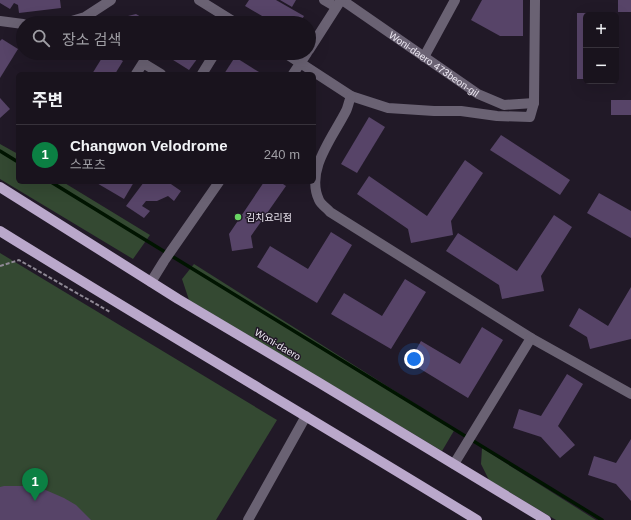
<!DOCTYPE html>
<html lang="ko">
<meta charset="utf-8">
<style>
body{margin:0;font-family:Helvetica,"Noto Sans KR",sans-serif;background:#26202a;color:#f1f3f6}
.controls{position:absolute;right:12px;top:12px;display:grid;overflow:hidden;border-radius:6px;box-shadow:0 4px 16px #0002}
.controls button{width:36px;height:36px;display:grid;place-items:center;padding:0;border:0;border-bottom:1px solid #37323b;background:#19131d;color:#f1f3f6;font:20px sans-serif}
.you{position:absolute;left:414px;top:359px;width:14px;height:14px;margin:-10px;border:3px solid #fff;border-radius:50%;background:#1a73e8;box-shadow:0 0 0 6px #1a73e833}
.badge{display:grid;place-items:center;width:26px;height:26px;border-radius:50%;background:#0b8043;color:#fff;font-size:13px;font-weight:700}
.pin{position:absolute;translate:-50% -33px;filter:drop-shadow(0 1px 2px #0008)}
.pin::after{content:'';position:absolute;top:21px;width:14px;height:12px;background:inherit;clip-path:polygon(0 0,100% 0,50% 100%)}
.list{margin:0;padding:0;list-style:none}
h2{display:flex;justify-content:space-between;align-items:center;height:52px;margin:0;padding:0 16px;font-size:17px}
h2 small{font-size:13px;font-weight:400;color:#9f9ea4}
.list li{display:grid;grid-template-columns:26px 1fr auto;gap:12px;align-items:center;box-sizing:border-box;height:60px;padding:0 16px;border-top:1px solid #37323b}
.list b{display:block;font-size:15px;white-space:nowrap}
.list p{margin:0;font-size:13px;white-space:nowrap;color:#9f9ea4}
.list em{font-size:13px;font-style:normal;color:#9f9ea4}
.icon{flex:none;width:22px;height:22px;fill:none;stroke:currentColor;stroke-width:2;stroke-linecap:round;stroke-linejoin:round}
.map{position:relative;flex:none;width:631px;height:520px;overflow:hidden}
.search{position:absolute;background:#19131d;box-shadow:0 4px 16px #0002;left:16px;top:16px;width:300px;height:44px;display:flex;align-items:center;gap:10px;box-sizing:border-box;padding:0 14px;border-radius:22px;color:#9f9ea4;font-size:15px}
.panel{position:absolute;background:#19131d;box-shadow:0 4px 16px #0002;left:16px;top:72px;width:300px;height:112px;border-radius:6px}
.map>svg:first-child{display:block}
</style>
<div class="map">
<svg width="631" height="520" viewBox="0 0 631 520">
<rect width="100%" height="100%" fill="#211927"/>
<g fill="#344932">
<path d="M 0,144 L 18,154 L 18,182 L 63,182 L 150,235 L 133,259 L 0,179 Z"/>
<path d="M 0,253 L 277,420 L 216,520 L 0,520 Z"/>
<path d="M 194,264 L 455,429 L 442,451 L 189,300 L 182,279 Z"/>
<path d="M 482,448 L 596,520 L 556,520 L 489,480 L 481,464 Z"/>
</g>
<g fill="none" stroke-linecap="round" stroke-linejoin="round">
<g stroke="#001400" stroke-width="3.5">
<path d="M 0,151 L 18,162"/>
<path d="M 51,182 L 602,520"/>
</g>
</g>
<g fill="#574468">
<path d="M 0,0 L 60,0 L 61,8 L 19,13 L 18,5 L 14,3 L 10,9 L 0,3 Z"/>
<path d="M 249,0 L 276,0 L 304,16 L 301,21 L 293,17 L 289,23 L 274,23 L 245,6 Z"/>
<path d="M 280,0 L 296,0 L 292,7 Z"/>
<path d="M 482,0 L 523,0 L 523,36 L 500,36 L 471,20 Z"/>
<rect x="618" y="0" width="13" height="12"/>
<path d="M 577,13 L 596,13 L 596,15 L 586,15 L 586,79 L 577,79 Z"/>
<path d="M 136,14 L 151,23 L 122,23 L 120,18 Z"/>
<path d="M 2,39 L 18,49 L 0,78 L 0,41 Z"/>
<path d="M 105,53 L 109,53 L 123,61 L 115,74 L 92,74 Z"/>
<path d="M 162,53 L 197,53 L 200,55 L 189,70 Z"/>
<path d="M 235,57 L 259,72 L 257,74 L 224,74 Z"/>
<path d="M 0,98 L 10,109 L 0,118 Z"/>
<rect x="611" y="100" width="20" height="15"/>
<path d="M 369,117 L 385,127 L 357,173 L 341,164 Z"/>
<path d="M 501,135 L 570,180 L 560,195 L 490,150 Z"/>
<path d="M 465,160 L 483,173 L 451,221 L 453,235 L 411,243 L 408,229 L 357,194 L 369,176 L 427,216 Z"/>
<path d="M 95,182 L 134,182 L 124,199 Z"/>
<path d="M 144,182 L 168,182 L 181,191 L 174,201 L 168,196 L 157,201 L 146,201 L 142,206 L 150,211 L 144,218 L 126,206 Z"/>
<path d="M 264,182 L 280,182 L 286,186 L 251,236 L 253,248 L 232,251 L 229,234 Z"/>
<path d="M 599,193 L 631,211 L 631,238 L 587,213 Z"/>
<path d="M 554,215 L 572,227 L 541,276 L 544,291 L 502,299 L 499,285 L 446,251 L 458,233 L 517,271 Z"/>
<path d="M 331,232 L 352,245 L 317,303 L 257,267 L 270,246 L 308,269 Z"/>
<path d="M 405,279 L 426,292 L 391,349 L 331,314 L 344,293 L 382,316 Z"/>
<path d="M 631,287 L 631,339 L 590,349 L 587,337 L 569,326 L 579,308 L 608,326 Z"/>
<path d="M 482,327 L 503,340 L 468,398 L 409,362 L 421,341 L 460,364 Z"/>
<path d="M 567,374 L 583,384 L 558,426 L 575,445 L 560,458 L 541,437 L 513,428 L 519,409 L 541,416 Z"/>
<path d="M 631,439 L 631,501 L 616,484 L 588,475 L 594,456 L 616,463 Z"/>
<path d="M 4,486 L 23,486 L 41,488 L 64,498 L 76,505 L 91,520 L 0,520 L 0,487 Z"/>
</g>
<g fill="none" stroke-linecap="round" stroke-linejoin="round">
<path stroke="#8f8995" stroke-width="2" stroke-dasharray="4 2" stroke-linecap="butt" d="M 0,266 L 19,260 L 110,312"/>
<g stroke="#6a6273" stroke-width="10">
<path d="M 199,0 L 236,23"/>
<path d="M 324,0 L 336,7"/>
<path id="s1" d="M 342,0 L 478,94 L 504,105 L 534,103"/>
<path d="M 0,21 L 23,24"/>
<path d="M 65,23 L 85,17 L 111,0"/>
<path d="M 309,50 L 341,0"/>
<path d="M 285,53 L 351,96 L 388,108 L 434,111 L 461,111 L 497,116 L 530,117 L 534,103 L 535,0"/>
<path d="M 424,57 L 455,0"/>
<path d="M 136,74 L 143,63 L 161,74"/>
<path d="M 202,74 L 215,53"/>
<path d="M 293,74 L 307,53"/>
<path d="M 351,96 C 349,101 348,107 346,111 C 333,137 305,170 319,200 C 321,205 327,208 330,212 L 531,338 L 631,394"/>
<path d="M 151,282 L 164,261 L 219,182"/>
<path d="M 454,464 L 531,338"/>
<path d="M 248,520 L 306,416"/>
</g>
<g stroke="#baa8cb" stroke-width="10">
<path d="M 0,187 L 178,299 L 318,382 L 546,520"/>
<path d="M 0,231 C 158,329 319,423 477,520"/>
</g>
</g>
<circle fill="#69d464" stroke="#211927" stroke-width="1.5" cx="238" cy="217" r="4"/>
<g text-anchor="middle" stroke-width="3" stroke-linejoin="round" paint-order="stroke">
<g font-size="10" fill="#ece7f1" stroke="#211927">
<text dy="4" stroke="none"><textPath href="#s1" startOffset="112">Woni-daero 473beon-gil</textPath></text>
<text transform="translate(278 344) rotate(31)" y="4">Woni-daero</text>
</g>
<g font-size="10" fill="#ece7f1" stroke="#211927" text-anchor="start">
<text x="246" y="221">김치요리점</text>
</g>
</g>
</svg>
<div class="controls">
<button>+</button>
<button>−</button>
</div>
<div class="you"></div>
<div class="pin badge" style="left:35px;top:501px">1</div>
<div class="search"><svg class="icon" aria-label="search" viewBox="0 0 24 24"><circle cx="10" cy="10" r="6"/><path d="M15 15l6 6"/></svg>장소 검색</div>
<section class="panel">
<h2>주변<small></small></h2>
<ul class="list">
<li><span class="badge">1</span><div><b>Changwon Velodrome</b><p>스포츠</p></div><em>240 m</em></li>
</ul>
</section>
</div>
